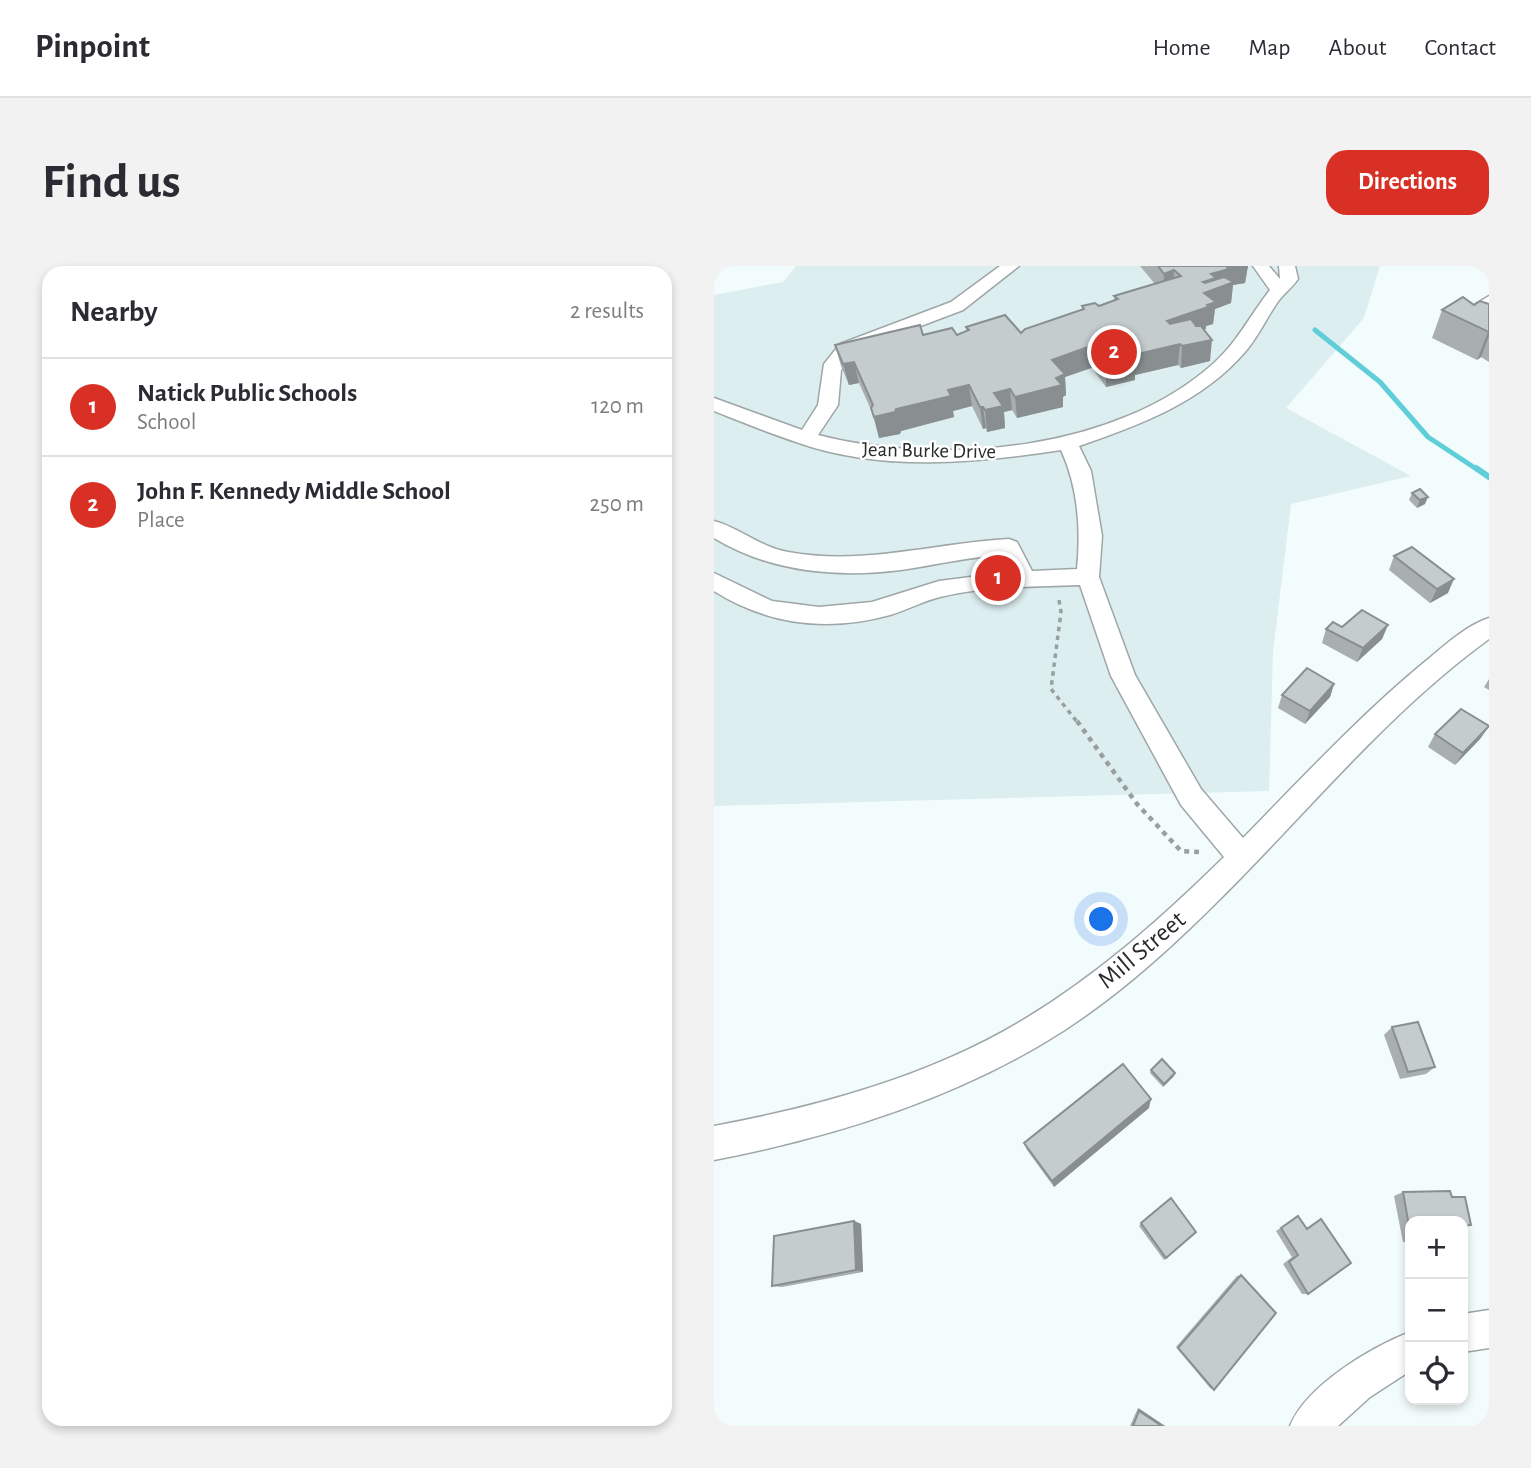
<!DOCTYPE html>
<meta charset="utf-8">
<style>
body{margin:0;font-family:"Alegreya Sans",sans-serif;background:#f2f2f3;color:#2b2b33}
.controls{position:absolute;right:21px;bottom:21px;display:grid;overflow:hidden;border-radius:14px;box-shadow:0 4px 10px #0003}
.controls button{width:63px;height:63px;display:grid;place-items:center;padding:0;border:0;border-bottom:2px solid #e1e1e2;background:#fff;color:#2b2b33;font:35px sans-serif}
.you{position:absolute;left:388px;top:654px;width:24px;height:24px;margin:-18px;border:5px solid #fff;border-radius:50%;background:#1a73e8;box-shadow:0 0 0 10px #1a73e833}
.badge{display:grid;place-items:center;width:46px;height:46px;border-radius:50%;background:#d93025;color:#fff;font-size:23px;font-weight:700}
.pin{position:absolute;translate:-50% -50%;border:4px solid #fff;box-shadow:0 2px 7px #0006}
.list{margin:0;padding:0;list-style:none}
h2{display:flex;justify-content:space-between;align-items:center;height:91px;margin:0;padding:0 28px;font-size:30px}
h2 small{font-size:23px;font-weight:400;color:#7c7c81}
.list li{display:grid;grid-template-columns:46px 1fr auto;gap:21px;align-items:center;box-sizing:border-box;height:98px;padding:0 28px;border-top:2px solid #e1e1e2}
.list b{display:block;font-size:26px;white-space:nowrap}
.list p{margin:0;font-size:23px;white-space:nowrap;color:#7c7c81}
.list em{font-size:23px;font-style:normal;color:#7c7c81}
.icon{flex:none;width:38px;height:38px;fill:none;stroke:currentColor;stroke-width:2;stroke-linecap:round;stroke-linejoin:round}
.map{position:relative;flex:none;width:775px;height:1160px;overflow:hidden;border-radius:21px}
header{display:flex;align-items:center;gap:42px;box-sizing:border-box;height:98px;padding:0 35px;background:#fff;border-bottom:2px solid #e1e1e2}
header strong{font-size:33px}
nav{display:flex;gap:38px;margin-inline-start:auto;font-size:24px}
.intro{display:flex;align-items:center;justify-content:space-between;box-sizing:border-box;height:168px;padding:0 42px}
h1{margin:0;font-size:49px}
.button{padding:18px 32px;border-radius:21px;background:#d93025;color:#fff;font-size:24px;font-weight:700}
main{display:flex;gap:42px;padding:0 42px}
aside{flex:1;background:#fff;border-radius:21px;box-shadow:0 4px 10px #0003}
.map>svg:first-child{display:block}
</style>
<header>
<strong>Pinpoint</strong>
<nav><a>Home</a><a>Map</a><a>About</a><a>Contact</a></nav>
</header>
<div class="intro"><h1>Find us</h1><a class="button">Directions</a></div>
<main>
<aside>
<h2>Nearby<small>2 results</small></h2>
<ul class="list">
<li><span class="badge">1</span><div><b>Natick Public Schools</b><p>School</p></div><em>120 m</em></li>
<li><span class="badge">2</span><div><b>John F. Kennedy Middle School</b><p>Place</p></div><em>250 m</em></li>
</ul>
</aside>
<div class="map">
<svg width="775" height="1160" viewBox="0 0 775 1160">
<rect width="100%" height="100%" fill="#f3fcfc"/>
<path fill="#ddeef0" d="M 82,0 L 666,0 L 650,52 L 572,142 L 697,210 L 577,238 L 559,386 L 555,525 L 0,540 L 0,29 L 69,16 Z"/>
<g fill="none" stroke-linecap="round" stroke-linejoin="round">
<path stroke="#5fced9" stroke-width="5" d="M 601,64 L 666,116 L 714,171 L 764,204"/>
<path stroke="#5fced9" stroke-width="6" d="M 762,202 L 775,211"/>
<defs>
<g id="minor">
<path d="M 286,0 L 305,0 L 249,44 L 138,86 L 127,104 L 124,139 L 104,169 C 227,201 404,185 501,96 C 524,75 537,48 556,24 L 539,0 L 555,0 L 566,13 L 565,0 L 581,0 L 584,13 C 578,22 569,28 563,37 C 552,53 544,71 531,86 C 488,136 426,159 365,180 L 377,205 L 388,270 L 385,311 L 421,409 L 487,523 L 529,572 C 589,511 647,448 713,394 C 731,379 753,359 775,352 L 775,373 C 672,448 594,546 505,634 C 451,688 394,739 328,778 C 228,837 114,872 0,894 L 0,860 C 107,840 216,810 309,754 C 384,709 449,651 510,591 L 467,539 L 397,410 L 366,319 C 319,321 272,320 226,331 C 209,335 193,344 176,349 C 114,366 54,359 0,325 L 0,307 L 58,335 L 105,341 L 158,336 L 225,315 L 296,306 L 288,289 C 254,291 221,299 187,304 C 123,312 56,306 0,272 L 0,255 C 26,262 46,281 74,286 C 150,300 220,277 295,273 L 303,276 L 318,305 L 363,303 C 367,263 364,221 347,184 C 263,197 168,206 85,177 C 57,168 28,156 0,145 L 0,132 L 88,164 L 104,139 L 110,98 L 126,78 L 237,36 Z"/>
<path d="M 775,30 L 775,50 L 757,41 Z"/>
<path d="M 775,1044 L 775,1082 L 749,1086 L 749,1048 Z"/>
<path d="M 696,1066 L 696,1105 L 656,1131 L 624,1160 L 576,1160 C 593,1119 656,1082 696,1066 Z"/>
</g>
</defs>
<use href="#minor" stroke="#9ea6a7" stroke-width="3"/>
<path stroke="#999f9f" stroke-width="3.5" stroke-dasharray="4.5 4.5" stroke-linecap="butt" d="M 345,334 L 347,346 L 337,423 L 364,457"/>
<path stroke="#999f9f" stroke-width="4.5" stroke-dasharray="5 5" stroke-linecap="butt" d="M 363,455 L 423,538 L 467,585 L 485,586"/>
<use href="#minor" fill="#fff" fill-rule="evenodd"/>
</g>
<g fill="#a9afb0">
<path d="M 426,0 L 534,0 L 531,17 L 519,19 L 517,37 L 501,43 L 499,58 L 492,60 L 492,63 L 490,63 L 496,95 L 467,102 L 464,99 L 421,109 L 421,114 L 392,121 L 381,106 L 380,101 L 351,111 L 352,129 L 349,131 L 349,141 L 303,152 L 298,144 L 290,146 L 291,162 L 273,166 L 272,162 L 269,163 L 258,140 L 239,145 L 240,151 L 187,165 L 186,168 L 165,172 L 158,146 L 145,117 L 135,119 L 127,100 L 121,79 L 209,69 L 243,69 L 252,65 L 252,61 L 307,67 L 368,44 L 368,40 L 385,40 L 400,35 L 400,30 L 441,18 Z"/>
<path d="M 775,38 L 775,96 L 767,91 L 763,94 L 718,72 L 728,44 L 760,39 Z"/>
<path d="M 698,227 L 711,238 L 703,242 L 695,234 Z"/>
<path d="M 680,290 L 734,327 L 716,337 L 675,304 Z"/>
<path d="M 674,359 L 668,373 L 643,396 L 608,377 L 612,363 Z"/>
<path d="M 775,413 L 775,424 L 770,421 Z"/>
<path d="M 620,418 L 616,431 L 591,458 L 564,442 L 568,429 Z"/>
<path d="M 775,460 L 766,473 L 741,499 L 714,481 L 721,468 Z"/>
<path d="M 678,761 L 721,801 L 712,808 L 686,813 L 670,769 Z"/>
<path d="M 437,804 L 460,810 L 449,821 L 436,807 Z"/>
<path d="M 435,842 L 340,921 L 313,884 L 310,877 Z"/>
<path d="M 689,926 L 738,931 L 757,959 L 749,961 L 749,955 L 696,955 L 696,976 L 689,976 L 680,930 Z"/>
<path d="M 584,950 L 592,962 L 607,953 L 594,1028 L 588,1028 L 569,998 L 578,991 L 562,965 Z"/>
<path d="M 140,955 L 147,958 L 149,1006 L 68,1021 L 58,1020 Z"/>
<path d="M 427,957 L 482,966 L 450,994 L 425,960 Z"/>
<path d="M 527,1009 L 500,1124 L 496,1122 L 462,1081 L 523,1010 Z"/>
<path d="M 424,1142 L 451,1160 L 416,1160 Z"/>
</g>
<g fill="#898f90">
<path d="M 512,0 L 534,0 L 531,17 L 519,19 L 517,37 L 501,43 L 499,58 L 492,60 L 492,63 L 452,76 L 453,55 L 497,8 Z"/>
<path d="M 460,4 L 459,25 L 449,29 L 450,8 Z"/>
<path d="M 774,66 L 775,66 L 775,70 L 767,91 L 763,94 Z"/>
<path d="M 498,74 L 496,95 L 467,102 L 468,80 Z"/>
<path d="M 466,78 L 464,99 L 421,109 L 421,114 L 392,121 L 392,99 L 419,89 Z"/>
<path d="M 380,79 L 380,101 L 351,111 L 352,129 L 349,131 L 349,141 L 303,152 L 301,131 L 338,94 Z"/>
<path d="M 140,96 L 145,117 L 135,119 L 129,98 Z"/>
<path d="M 255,119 L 258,140 L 239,145 L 240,151 L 187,165 L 186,168 L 165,172 L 160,151 L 234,124 Z"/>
<path d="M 296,123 L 298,144 L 290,146 L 291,162 L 273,166 L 271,144 L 280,127 Z"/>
<path d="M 266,141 L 269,141 L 272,162 L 269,163 Z"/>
<path d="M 714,231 L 711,238 L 703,242 L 706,234 Z"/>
<path d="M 740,313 L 734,327 L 716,337 L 723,323 Z"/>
<path d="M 674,359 L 668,373 L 643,396 L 649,382 Z"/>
<path d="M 620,418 L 616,431 L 591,458 L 596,445 Z"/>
<path d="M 775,460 L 766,473 L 741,499 L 749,487 Z"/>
<path d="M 461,807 L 460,810 L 449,821 L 450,818 Z"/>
<path d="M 437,833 L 435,842 L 340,921 L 338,915 Z"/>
<path d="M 140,955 L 147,958 L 149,1006 L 142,1004 Z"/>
<path d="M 424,1142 L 451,1160 L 448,1160 L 425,1145 Z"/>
</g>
<g fill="#c4cccd" stroke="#898f90" stroke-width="2">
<path d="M 444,0 L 512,0 L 515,3 L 497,8 L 502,12 L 489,16 L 491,17 L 510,11 L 520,16 L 490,27 L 502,36 L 493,39 L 494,41 L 453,55 L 456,58 L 477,53 L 482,60 L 487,60 L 498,74 L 468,80 L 466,78 L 419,89 L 422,92 L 392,99 L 381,85 L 385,83 L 380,79 L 338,94 L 351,108 L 342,112 L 348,119 L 301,131 L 296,123 L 280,127 L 289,140 L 271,144 L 269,141 L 266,141 L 255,119 L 234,124 L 237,130 L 182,143 L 181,146 L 160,151 L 157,142 L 159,139 L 140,96 L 129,98 L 121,79 L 206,59 L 209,69 L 238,62 L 243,69 L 255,64 L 252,61 L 291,49 L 307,67 L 311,63 L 370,43 L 368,40 L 381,37 L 385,40 L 404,33 L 400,30 L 467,10 L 460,4 L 450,8 Z"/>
<path d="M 749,31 L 760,39 L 766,35 L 775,38 L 775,66 L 728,44 Z"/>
<path d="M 706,223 L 714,231 L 706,234 L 698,227 Z"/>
<path d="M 698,281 L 740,313 L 723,323 L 680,290 Z"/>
<path d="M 648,344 L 674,359 L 649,382 L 612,363 L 619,356 L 628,361 Z"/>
<path d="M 593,402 L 620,418 L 596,445 L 568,429 Z"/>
<path d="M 747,443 L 775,460 L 749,487 L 721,468 Z"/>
<path d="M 704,756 L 721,801 L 694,806 L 678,761 Z"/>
<path d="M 448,793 L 461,807 L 450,818 L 437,804 Z"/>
<path d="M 409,798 L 437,833 L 338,915 L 310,877 Z"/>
<path d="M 736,925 L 738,931 L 751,931 L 757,959 L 749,960 L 749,955 L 696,955 L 696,966 L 689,926 Z"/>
<path d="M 457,932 L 482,966 L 452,992 L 427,957 Z"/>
<path d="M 584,950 L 593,963 L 607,953 L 637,997 L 594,1028 L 575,996 L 584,989 L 567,962 Z"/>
<path d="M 140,955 L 142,1004 L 58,1020 L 60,970 Z"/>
<path d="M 527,1009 L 562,1047 L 500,1124 L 464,1082 Z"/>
<path d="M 425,1145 L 448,1160 L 419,1160 Z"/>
</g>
<g text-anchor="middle" stroke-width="5" stroke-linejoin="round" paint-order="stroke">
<g font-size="21" fill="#292c2c" stroke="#fff">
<text transform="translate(215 184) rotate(1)" y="7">Jean Burke Drive</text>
</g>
<g font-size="26" fill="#292c2c" stroke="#fff">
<text transform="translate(427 683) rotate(-40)" y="9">Mill Street</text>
</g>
</g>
</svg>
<div class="controls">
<button>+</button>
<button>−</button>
<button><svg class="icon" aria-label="locate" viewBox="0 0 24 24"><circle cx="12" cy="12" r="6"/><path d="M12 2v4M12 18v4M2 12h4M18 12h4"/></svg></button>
</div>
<div class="you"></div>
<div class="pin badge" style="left:284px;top:312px">1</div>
<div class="pin badge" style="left:400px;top:86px">2</div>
</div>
</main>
